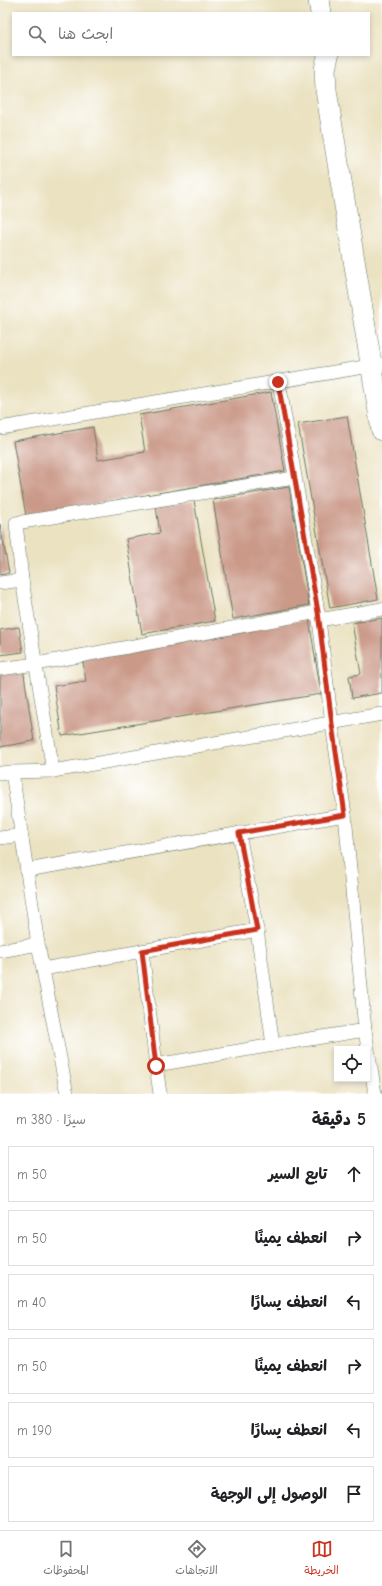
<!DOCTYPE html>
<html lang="ar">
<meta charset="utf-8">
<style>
body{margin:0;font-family:"Comic Neue","Playpen Sans Arabic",sans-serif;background:#f6f6f6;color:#202124;direction:rtl}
.controls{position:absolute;right:12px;bottom:12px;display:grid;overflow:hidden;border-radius:0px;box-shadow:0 2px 6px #0003}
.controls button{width:36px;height:36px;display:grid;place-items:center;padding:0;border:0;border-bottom:1px solid #e0e0e0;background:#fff;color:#202124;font:20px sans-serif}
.stop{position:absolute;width:12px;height:12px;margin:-9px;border:3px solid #c8321e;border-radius:50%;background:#fff}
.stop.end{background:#c8321e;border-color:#fff;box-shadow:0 1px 4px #0008}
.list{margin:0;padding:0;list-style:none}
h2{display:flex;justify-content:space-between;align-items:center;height:52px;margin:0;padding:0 16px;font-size:17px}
h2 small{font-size:13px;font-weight:400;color:#757577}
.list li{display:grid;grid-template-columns:26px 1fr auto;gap:12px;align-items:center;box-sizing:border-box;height:56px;margin:0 8px 8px;padding:0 8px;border:1px solid #e0e0e0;border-radius:0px}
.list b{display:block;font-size:15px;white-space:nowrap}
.list em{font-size:13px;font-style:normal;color:#757577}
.icon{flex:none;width:22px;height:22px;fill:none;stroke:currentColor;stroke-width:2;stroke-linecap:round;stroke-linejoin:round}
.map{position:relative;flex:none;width:382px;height:1094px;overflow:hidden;direction:ltr}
.search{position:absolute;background:#fff;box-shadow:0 2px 6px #0003;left:12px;right:12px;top:12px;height:44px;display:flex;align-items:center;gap:10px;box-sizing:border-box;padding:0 14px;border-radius:0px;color:#757577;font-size:15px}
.sheet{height:436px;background:#fff}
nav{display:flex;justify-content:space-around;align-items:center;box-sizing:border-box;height:56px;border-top:1px solid #e0e0e0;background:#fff;font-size:11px;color:#757577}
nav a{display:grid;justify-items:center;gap:2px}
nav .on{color:#c8321e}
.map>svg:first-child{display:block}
</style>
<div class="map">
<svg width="382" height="1094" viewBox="0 0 382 1094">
<rect width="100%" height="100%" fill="#fff"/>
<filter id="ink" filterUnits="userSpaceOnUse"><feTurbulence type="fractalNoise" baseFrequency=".025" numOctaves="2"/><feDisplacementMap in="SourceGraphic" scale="8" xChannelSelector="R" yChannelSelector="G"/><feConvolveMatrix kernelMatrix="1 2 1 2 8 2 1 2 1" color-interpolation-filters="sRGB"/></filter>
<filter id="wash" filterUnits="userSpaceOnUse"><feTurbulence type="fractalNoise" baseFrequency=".012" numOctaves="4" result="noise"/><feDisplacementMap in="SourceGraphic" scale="16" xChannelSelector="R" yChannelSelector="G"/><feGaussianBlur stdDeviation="0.9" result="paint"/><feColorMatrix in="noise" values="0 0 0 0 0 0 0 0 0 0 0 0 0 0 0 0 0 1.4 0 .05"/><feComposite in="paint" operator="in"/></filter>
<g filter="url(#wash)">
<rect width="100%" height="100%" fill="#ebe2c1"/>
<g id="blocks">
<g fill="#ca9988">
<path d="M 271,392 L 285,471 L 26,516 L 13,441 L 93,427 L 98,460 L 145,452 L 139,415 Z"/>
<path d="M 347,416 L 378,599 L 330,608 L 298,424 Z"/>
<path d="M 289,487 L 309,605 L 233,619 L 213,500 Z"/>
<path d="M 194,500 L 215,621 L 142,634 L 126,539 L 160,533 L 156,507 Z"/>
<path d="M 0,524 L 9,573 L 0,575 Z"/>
<path d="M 382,618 L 382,693 L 352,698 L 349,676 L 361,674 L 352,623 Z"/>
<path d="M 309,619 L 321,694 L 62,736 L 54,686 L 86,681 L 82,656 Z"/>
<path d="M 19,627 L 23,652 L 0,655 L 0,630 Z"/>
<path d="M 23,668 L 34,741 L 0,747 L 0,671 Z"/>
</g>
</g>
</g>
<g filter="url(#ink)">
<use href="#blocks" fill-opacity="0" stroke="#667765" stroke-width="1"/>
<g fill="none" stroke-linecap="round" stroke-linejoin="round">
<defs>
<g id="minor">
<path d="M 279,382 L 318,612 L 332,724 L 345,815 L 365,1030 L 375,1094"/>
<path d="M 0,428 L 382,364"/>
<path d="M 0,583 L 22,580"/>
<path d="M 319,620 L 382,609"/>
<path d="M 0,669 L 36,664 L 318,612"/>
<path d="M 53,771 L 22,580 L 16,523 L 294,478"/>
<path d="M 12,772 L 38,944 L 67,1094"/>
<path d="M 0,773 L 12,772 L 53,771 L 382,714"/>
<path d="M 0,838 L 21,835"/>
<path d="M 27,870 L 345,815"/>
<path d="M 0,951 L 38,944"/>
<path d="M 142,951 L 156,1065 L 273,1045 L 257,930 L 239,833"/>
<path d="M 43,969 L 257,930"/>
<path d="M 273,1045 L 365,1030"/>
<path d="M 156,1065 L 160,1094"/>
</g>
<g id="primary">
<path d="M 319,0 L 321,13"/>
<path d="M 328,56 L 325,69 L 326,90 L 382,430"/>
</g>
</defs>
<use href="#minor" stroke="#667765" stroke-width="14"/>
<use href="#primary" stroke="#667765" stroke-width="22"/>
<use href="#minor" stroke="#fff" stroke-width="13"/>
<use href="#primary" stroke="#fff" stroke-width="21"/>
</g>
</g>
<g fill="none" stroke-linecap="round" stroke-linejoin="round" filter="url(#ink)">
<path stroke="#c8321e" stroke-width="5" d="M 156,1066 L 142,951 L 257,930 L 239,833 L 345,815 L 332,724 L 318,612 L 278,382"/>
</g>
</svg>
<div class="controls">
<button><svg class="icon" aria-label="locate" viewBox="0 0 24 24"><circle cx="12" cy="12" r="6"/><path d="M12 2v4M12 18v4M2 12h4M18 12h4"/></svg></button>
</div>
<div class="stop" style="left:156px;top:1066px"></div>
<div class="stop end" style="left:278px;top:382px"></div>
<div class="search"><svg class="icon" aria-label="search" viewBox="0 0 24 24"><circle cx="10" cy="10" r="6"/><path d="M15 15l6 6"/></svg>ابحث هنا</div>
</div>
<section class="sheet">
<h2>5 دقيقة<small>سيرًا · 380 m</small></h2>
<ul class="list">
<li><svg class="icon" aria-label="ahead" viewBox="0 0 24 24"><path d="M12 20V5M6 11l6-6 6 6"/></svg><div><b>تابع السير</b></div><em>50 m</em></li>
<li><svg class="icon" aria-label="right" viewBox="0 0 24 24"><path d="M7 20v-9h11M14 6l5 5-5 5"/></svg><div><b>انعطف يمينًا</b></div><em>50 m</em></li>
<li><svg class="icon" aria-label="left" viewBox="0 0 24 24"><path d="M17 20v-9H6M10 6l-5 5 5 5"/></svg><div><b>انعطف يسارًا</b></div><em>40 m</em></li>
<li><svg class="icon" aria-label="right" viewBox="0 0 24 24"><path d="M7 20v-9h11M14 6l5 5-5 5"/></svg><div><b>انعطف يمينًا</b></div><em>50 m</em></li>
<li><svg class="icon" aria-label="left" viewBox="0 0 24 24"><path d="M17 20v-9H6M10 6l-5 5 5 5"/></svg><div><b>انعطف يسارًا</b></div><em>190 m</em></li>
<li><svg class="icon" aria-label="arrive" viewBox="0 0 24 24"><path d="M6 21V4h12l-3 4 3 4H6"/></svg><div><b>الوصول إلى الوجهة</b></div></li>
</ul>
</section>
<nav>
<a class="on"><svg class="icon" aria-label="map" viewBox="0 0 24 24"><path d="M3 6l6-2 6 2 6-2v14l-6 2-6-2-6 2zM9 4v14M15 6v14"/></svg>الخريطة</a>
<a><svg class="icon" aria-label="directions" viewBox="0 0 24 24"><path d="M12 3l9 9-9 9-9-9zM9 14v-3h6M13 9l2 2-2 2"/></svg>الاتجاهات</a>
<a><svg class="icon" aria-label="saved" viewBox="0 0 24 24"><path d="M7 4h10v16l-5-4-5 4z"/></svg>المحفوظات</a>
</nav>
